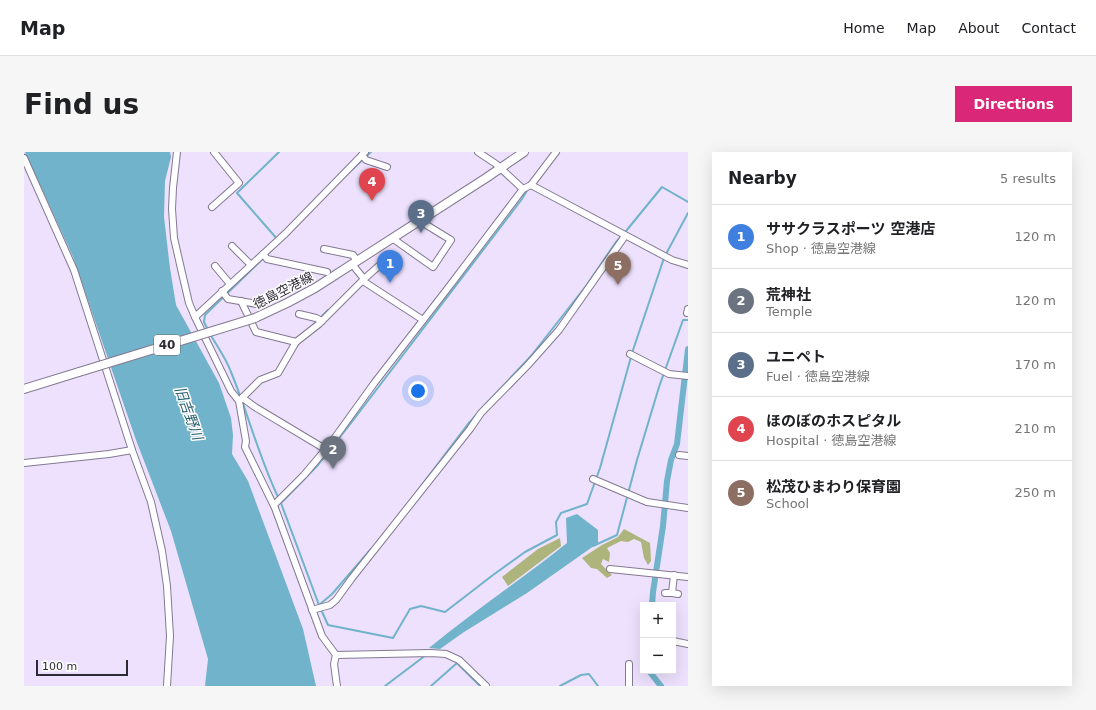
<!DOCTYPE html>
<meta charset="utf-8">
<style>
body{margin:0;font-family:"DejaVu Sans","Noto Sans JP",sans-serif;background:#f6f6f6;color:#202124}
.controls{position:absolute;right:12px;bottom:12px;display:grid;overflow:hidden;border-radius:0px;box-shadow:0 4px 16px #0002}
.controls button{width:36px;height:36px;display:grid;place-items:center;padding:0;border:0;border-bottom:1px solid #e0e0e0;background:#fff;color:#202124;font:20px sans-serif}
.scale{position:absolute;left:12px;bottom:10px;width:92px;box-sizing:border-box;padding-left:4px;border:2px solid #2e2a34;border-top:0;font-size:11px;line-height:14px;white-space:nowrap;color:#2e2a34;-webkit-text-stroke:3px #fff;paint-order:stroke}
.you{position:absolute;left:394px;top:239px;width:14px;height:14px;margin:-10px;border:3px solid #fff;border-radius:50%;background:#1a73e8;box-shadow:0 0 0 6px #1a73e833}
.badge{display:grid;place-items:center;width:26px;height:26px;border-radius:50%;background:#db2777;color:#fff;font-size:13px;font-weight:700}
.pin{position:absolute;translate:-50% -33px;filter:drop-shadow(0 1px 2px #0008)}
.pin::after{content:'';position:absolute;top:21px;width:14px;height:12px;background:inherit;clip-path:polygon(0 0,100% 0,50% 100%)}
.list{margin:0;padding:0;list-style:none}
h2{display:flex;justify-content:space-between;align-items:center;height:52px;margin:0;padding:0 16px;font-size:17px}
h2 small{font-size:13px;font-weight:400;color:#757577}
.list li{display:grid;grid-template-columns:26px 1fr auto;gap:12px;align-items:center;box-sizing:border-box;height:64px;padding:0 16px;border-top:1px solid #e0e0e0}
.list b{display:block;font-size:15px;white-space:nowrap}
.list p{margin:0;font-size:13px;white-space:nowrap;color:#757577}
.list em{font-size:13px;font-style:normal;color:#757577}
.map{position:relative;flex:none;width:664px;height:534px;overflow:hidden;border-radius:0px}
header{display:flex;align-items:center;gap:24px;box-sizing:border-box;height:56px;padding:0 20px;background:#fff;border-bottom:1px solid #e0e0e0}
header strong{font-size:19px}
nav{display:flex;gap:22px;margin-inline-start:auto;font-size:14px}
.intro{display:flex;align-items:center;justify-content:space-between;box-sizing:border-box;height:96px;padding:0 24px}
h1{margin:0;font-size:28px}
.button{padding:10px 18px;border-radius:0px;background:#db2777;color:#fff;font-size:14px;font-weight:700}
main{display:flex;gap:24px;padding:0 24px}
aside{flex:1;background:#fff;border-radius:0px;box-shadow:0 4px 16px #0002}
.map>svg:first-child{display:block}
</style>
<header>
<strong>Map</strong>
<nav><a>Home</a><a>Map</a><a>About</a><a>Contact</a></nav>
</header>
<div class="intro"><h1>Find us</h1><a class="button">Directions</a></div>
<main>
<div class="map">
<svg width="664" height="534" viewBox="0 0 664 534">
<rect width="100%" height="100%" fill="#ede1fd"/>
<g fill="#adb47c">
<path d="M 600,377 L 626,391 L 627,409 L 624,413 L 620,406 L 617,390 L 610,387 L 604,390 L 597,389 L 583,396 L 586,401 L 585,410 L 579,407 L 577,412 L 588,423 L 583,426 L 573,417 L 567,416 L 558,406 L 578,393 L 594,385 Z"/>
<path d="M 536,386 L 537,394 L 484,434 L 478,425 L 514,397 Z"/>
</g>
<g fill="#70b3ca">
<path d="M 1,0 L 146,0 L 147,5 L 141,29 L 140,65 L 146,116 L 152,153 L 195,231 L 207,266 L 209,283 L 208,302 L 224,329 L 279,477 L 292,534 L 181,534 L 184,507 L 147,379 L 112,288 L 49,105 Z"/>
<path d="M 553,362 L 574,378 L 574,391 L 503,441 L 440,480 L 416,497 L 405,496 C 450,459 498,427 543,391 L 542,366 Z"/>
</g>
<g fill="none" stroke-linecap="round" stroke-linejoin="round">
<g stroke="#70b3ca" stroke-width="2">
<path d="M 320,25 L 347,0"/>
<path d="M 504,37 L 498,47 L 327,271 L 294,313 L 257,351 L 295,453 L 304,473 L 369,486 L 386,457 L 397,454 L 421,460 L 469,423 L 501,400 L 533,383 L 532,370 L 537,361 L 563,352 L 576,316 L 607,205"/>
<path d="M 254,88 L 213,41 L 255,0"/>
<path d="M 642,102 L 664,61"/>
<path d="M 289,173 L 304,158"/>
<path d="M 184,178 L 180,170 L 181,163 L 254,92"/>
<path d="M 186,182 C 193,194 202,206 207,220 C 224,261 235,306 255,347"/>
<path d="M 608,201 L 640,106"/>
<path d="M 460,254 L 507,204 L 562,134 L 592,90 L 602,79 L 638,35 L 664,50"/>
<path d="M 394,338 L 444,272 L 454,261"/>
<path d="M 569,394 L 593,383 L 613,308 L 635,235 L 659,168 L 664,168"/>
<path d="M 295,453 L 308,442 L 347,397"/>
<path d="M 361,534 L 402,503"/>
<path d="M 407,534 L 433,511 L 456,534"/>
<path d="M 536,534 L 557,523 L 565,522 L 574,534"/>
</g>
<g stroke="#70b3ca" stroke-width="6">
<path d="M 628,453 L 629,440 L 639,374 L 643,329 L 647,308 L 653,292 L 664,197"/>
<path d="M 625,519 L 637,534"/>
</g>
<defs>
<g id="minor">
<path d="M 153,0 L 149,36 L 148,57 L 150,86 L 158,121 L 165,151 L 171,165 L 207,239 L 215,249 L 222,289 L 221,295 L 251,356 L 298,484 L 312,503 L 310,512 L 313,534"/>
<path d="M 454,0 L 472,12 L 499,37"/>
<path d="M 338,3 L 342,8 L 363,15"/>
<path d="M 0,6 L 50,118 L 108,298 L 127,350 L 138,399 L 143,434 L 146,484 L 143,534"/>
<path d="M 507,33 L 532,0"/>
<path d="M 188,55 L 215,31 L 190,0"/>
<path d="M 368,86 L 409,115 L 427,88 L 396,69"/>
<path d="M 208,94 L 227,113"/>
<path d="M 300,97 L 329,103 L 333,109"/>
<path d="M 239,102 L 243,107 L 303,120"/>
<path d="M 191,114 L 206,132"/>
<path d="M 340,127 L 357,112"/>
<path d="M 339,129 L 399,168"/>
<path d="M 198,139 L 204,147 L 233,152"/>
<path d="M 217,149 L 232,180 L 272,190"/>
<path d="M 663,161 L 664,157"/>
<path d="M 275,162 L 292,166 L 298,169"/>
<path d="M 171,165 L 262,81 L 341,0"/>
<path d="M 606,202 L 645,222 L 664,224"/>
<path d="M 219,245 L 220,247 L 231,255 L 301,297"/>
<path d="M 215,249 L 236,228 L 254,221 L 272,190 L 295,172 L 340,127 L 328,112"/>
<path d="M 655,303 L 664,304"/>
<path d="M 0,311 L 85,302 L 108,298"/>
<path d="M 569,327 L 623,350 L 664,356"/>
<path d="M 250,353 L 280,323 L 307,291 L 351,230 L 424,136 L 499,37 L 507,33 L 648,108 L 664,113"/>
<path d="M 586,417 L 664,425"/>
<path d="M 641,441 L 648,441 L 654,442"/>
<path d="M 648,441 L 650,423"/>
<path d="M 288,458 L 306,453 L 312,448 L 328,426 L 446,277 L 457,261 L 503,214 L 535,178 L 601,84"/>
<path d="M 649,489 L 664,492"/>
<path d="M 312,503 L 407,501 L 422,502 L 435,508 L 462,534"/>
<path d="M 605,534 L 605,512"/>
</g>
<g id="major">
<path d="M 231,166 L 263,151 L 291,136 L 462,26 L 500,0"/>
<path d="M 0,237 L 55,220"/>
</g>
</defs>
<use href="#minor" stroke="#837991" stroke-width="8"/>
<use href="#major" stroke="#837991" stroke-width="10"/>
<use href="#minor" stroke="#fff" stroke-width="6"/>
<use href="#major" stroke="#fff" stroke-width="8"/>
<defs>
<path id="major-bridge" d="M 55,220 L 231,166"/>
</defs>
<use href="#major-bridge" stroke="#837991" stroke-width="10" stroke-linecap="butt"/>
<use href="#major-bridge" stroke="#fff" stroke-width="8"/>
</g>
<g text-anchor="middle" stroke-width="3" stroke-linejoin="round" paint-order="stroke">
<rect fill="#fff" stroke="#6d6a71" stroke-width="1" x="130" y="183" width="26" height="20" rx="3"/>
<g font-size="12" font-weight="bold" fill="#2e2a34">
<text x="143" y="197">40</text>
</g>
<g font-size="13" fill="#2e2a34" stroke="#fff">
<text transform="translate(259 138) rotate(-27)" y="5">徳島空港線</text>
</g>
<g font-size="14" font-style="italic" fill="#265c6e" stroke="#fff">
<text transform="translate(165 261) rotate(70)" y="5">旧吉野川</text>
</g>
</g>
</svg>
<div class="controls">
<button>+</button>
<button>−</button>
</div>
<div class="scale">100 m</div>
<div class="you"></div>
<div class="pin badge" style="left:366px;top:131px;background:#3f7fe0">1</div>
<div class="pin badge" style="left:309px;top:317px;background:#6b7280">2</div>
<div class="pin badge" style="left:397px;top:81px;background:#5c6f8a">3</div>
<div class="pin badge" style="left:348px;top:49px;background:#e0444e">4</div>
<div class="pin badge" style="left:594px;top:133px;background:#8d6e63">5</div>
</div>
<aside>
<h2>Nearby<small>5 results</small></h2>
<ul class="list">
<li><span class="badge" style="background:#3f7fe0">1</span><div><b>ササクラスポーツ 空港店</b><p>Shop · 徳島空港線</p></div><em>120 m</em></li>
<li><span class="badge" style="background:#6b7280">2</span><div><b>荒神社</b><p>Temple</p></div><em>120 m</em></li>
<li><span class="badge" style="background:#5c6f8a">3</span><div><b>ユニペト</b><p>Fuel · 徳島空港線</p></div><em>170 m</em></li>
<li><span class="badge" style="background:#e0444e">4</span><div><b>ほのぼのホスピタル</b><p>Hospital · 徳島空港線</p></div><em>210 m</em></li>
<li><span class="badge" style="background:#8d6e63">5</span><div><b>松茂ひまわり保育園</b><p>School</p></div><em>250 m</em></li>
</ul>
</aside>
</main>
